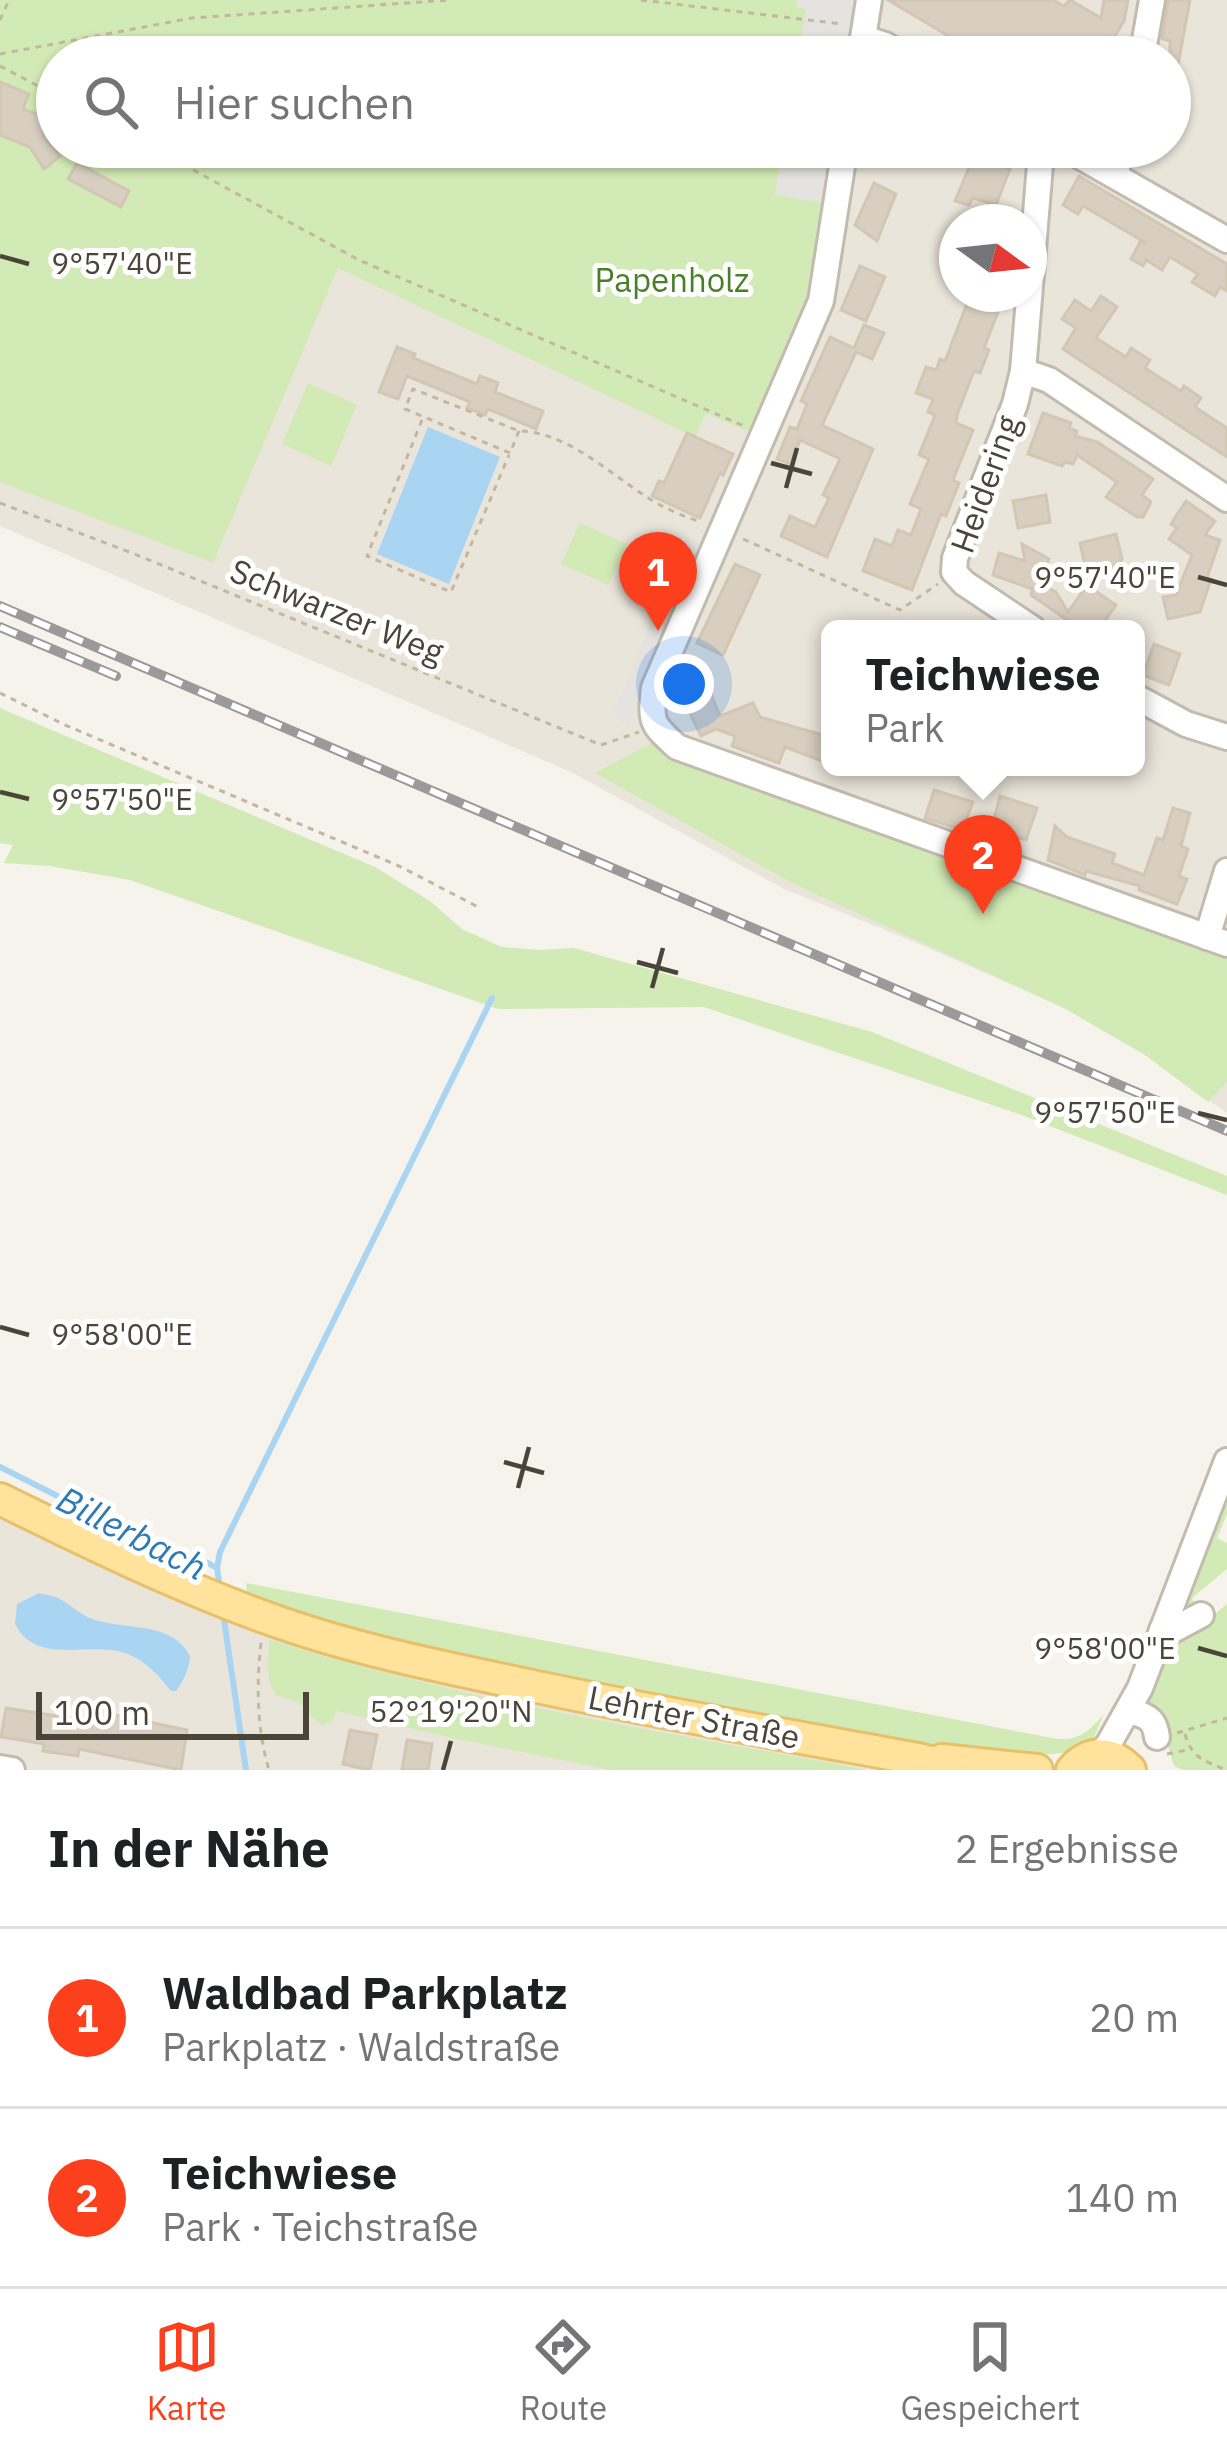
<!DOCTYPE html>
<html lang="de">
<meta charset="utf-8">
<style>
body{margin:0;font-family:"IBM Plex Sans",sans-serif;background:#f6f6f6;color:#202124}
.compass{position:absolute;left:939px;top:204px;width:108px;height:108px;border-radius:50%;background:#fff;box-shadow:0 3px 9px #0004;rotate:105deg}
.scale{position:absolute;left:36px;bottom:30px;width:273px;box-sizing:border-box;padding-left:12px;border:6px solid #4b4439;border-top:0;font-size:33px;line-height:42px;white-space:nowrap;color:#4b4439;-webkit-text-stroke:9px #fff;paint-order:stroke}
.you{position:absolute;left:684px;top:684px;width:42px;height:42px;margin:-30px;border:9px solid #fff;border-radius:50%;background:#1a73e8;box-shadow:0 0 0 18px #1a73e833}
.badge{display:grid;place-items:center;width:78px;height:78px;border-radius:50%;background:#fc3f1d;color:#fff;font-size:39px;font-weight:700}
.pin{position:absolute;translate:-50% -99px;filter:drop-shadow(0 3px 6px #0008)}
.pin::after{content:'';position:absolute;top:63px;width:42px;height:36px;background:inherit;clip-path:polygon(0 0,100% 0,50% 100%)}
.popup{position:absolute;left:821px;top:620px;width:324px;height:156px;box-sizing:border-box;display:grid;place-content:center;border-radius:18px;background:#fff;filter:drop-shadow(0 3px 9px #0005);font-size:39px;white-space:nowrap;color:#757577}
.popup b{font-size:45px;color:#202124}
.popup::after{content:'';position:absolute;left:50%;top:100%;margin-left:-24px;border:24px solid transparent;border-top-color:#fff}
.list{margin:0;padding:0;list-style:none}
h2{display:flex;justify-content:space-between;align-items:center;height:156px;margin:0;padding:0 48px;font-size:51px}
h2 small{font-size:39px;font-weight:400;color:#757577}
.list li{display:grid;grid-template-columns:78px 1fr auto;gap:36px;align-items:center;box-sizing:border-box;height:180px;padding:0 48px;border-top:3px solid #e0e0e0}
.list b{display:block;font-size:45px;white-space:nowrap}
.list p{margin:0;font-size:39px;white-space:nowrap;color:#757577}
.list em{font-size:39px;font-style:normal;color:#757577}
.icon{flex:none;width:66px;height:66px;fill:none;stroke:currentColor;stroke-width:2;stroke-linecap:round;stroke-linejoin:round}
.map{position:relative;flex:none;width:1227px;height:1770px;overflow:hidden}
.search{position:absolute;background:#fff;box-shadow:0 3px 9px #0004;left:36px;right:36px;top:36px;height:132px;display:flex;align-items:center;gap:30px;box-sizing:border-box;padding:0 42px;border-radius:66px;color:#757577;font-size:45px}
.sheet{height:516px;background:#fff}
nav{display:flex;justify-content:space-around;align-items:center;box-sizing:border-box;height:168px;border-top:3px solid #e0e0e0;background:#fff;font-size:33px;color:#757577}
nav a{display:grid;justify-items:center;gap:6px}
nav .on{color:#fc3f1d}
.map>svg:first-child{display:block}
</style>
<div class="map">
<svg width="1227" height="1770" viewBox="0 0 1227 1770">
<rect width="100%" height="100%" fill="#f6f3ec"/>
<g fill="#eae5da" fill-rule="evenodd">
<path d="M 0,0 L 1227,0 L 1227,1113 L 1145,1055 L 1064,1008 L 922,945 L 784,889 L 573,773 L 0,526 ZM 57,57 L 1170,57 L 1170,147 L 57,147 ZM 957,222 L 1029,222 L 1029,294 L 957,294 ZM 830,629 L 1136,629 L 1136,767 L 830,767 Z"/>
<path d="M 0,1499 L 244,1609 L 961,1770 L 0,1770 Z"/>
</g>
<g fill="#d2eab5">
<path d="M 0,0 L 798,0 L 797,7 L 806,9 L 798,57 L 57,57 L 57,147 L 783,147 L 775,195 L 824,203 L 804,307 L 749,432 L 706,413 L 695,437 L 338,268 L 213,563 L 0,482 Z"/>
<path d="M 308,383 L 357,405 L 331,466 L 282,444 Z"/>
<path d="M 580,523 L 627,544 L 608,585 L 561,564 Z"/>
<path d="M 0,708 L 375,867 L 430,901 L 462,929 L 502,947 L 540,950 L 574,948 L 872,1032 L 1227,1176 L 1227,1195 L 1019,1114 L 704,1007 L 498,1009 L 130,880 L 50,866 L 4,863 L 13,845 L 0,843 Z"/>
<path d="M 653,742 L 674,759 L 1227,956 L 1227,1082 L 1208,1102 L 1145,1055 L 1064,1008 L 792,883 L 595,773 Z"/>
<path d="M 1227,1479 L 1227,1514 L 1217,1538 L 1227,1543 L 1227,1569 L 1192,1598 L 1197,1608 L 1180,1609 Z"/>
<path d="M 246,1583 L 1057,1739 C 1081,1740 1089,1731 1104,1714 L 1093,1740 L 1062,1753 L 1043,1755 L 941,1745 L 939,1752 L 482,1667 L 247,1599 Z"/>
<path d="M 1227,1604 L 1227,1770 L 1183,1770 L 1174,1766 C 1170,1754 1167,1740 1162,1728 C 1159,1721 1153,1717 1150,1711 C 1141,1696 1157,1668 1166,1655 Z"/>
<path d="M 270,1640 C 465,1701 668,1733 869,1770 L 611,1770 L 448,1737 L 337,1711 L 332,1722 L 322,1725 L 313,1718 L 300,1703 L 276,1695 C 265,1677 267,1660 270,1640 Z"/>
</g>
<g fill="#e5e3e0">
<path d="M 798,0 L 859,0 L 849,57 L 798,57 L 806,10 L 797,7 Z"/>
<path d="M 783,147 L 833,147 L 824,203 L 775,195 Z"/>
<path d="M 688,538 L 705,544 L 629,725 L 611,717 Z"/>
</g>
<g fill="#a9d4f2">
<path d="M 428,427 L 500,457 L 449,584 L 377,554 Z"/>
<path d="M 39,1593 C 45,1595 52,1595 58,1598 C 70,1604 79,1614 92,1619 C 126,1631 171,1620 190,1656 C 189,1670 184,1680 176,1691 L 171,1691 C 159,1676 147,1662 128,1654 C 90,1639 38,1668 15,1624 L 17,1604 Z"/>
</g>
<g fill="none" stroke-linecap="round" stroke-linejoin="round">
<g stroke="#a9d4f2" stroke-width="6">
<path d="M 0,1467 L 176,1556 L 208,1563 L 217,1568"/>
<path d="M 220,1588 L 217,1568 L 220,1552 L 492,998"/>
<path d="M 223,1613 L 246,1770"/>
</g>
</g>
<g fill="#d8cfc1" stroke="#d3c7b4" stroke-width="3">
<path d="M 888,0 L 1053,0 L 1064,6 L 1070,0 L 1101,18 L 1104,0 L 1128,0 L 1124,21 L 1102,57 L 984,57 Z"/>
<path d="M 1168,0 L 1190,0 L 1177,70 L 1170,69 L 1170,41 L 1162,39 Z"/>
<path d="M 0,82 L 29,94 L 23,109 L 49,119 L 43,136 L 60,156 L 44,169 L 30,147 L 0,135 Z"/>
<path d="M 974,156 L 1010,169 L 996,205 L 973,198 L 969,205 L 955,201 Z"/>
<path d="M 77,163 L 129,191 L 121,207 L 68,179 Z"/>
<path d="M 1079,176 L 1227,264 L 1227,291 L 1220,287 L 1215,296 L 1192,282 L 1198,274 L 1170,257 L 1162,270 L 1146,260 L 1143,266 L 1131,259 L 1140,242 L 1146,243 L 1083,206 L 1078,214 L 1063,205 Z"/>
<path d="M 874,183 L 896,194 L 877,241 L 855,225 Z"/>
<path d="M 860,266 L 885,277 L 866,321 L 841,310 Z"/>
<path d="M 1101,296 L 1117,307 L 1096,338 L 1126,357 L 1131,348 L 1150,360 L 1145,368 L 1181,391 L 1184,386 L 1201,398 L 1195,407 L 1227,428 L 1227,457 L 1063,349 L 1076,328 L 1062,319 L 1075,300 L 1091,311 Z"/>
<path d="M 968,301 L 998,312 L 984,348 L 989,350 L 980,373 L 974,371 L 957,415 L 956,423 L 973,430 L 953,480 L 959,483 L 946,516 L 941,514 L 912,590 L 863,571 L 875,539 L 892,546 L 898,530 L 911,535 L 921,509 L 910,504 L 929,459 L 919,455 L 935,415 L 928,412 L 933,399 L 916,393 L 926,367 L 936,370 L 940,359 L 945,361 Z"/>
<path d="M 864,325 L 884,333 L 872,359 L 856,352 L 822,425 L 873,449 L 827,557 L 781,536 L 790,516 L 815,527 L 829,498 L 823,495 L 840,459 L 800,440 L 791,464 L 777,459 L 790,427 L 797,429 L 807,404 L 801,401 L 830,337 L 854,348 Z"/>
<path d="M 397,347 L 415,354 L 413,358 L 477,384 L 480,376 L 498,383 L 495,392 L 543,411 L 536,429 L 488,409 L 485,415 L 467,408 L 470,402 L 407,376 L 398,399 L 379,392 Z"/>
<path d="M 1043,413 L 1071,423 L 1069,428 L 1077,431 L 1075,436 L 1097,442 L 1153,479 L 1142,495 L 1151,502 L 1143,517 L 1137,517 L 1106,497 L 1117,482 L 1077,455 L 1073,464 L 1065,462 L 1062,466 L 1028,454 Z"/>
<path d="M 687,433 L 733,454 L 723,475 L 720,473 L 700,518 L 652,496 L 659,481 L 664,483 Z"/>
<path d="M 1046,495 L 1050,522 L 1018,528 L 1013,501 Z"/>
<path d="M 1186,501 L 1215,521 L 1205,535 L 1220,540 L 1207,578 L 1211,579 L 1200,612 L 1168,619 L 1163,597 L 1176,595 L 1192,555 L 1169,539 L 1177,528 L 1171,524 Z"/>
<path d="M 1116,534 L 1122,559 L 1114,575 L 1085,565 L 1080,543 Z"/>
<path d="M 1022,544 L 1049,559 L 1040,584 L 1056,592 L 1068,612 L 1087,585 L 1116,605 L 1099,629 L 1080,629 L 1031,595 L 1032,589 L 993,575 L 999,553 L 1025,561 Z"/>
<path d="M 735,564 L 760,575 L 723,655 L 697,643 Z"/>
<path d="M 1154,644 L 1180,654 L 1169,685 L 1143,675 Z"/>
<path d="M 699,677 L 707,684 L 720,716 L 753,703 L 760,717 L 830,737 L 822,761 L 785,747 L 779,763 L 732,746 L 735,736 L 716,729 L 701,736 L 681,695 L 684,694 L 680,685 Z"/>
<path d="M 934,790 L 973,802 L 962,830 L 925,818 Z"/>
<path d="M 1000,796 L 1037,808 L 1026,840 L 991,829 Z"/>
<path d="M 1173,808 L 1190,813 L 1181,846 L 1188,849 L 1179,876 L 1187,879 L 1177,904 L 1139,890 L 1140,886 L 1086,871 L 1085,875 L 1048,860 L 1055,826 L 1067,837 L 1115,854 L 1112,863 L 1144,875 L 1157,838 L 1163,840 Z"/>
<path d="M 6,1708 L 108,1724 L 110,1714 L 187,1730 L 181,1770 L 79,1749 L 78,1756 L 43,1751 L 44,1744 L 1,1737 Z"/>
<path d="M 350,1730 L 377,1735 L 370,1770 L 343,1764 Z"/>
<path d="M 407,1740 L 432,1744 L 428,1770 L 402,1770 Z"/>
</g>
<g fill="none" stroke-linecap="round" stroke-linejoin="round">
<defs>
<g id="minor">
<path d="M 863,38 L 885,45 L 906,57"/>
<path d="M 860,57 L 869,0"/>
<path d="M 1142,57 L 1152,0"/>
<path d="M 845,147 L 821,301 L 654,688 C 650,723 652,724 677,747 L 1227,944"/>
<path d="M 1064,147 L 1227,240"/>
<path d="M 1114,174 L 1125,147"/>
<path d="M 1023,371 L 1049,380 L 1227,499"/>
<path d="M 1033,629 L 964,583 L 954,572 L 955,558 L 1015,404 L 1023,371 L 1040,165 L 1046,147"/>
<path d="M 1136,697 L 1186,724 L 1227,737"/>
<path d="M 1207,937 L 1227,871"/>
<path d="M 1162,1630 L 1173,1630 L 1201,1615"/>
<path d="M 1136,1713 C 1150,1717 1155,1722 1157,1737"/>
<path d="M 1099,1755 L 1108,1745 L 1140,1688 L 1227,1461"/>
<path d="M 0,1768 L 12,1770"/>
</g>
<g id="major">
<path d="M 0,1499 C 87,1542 176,1585 267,1618 C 349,1648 437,1666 523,1684 C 654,1712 786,1735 918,1759 L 962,1770"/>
<path d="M 942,1760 L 1037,1770"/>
<path d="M 1072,1770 C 1090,1750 1112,1751 1130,1770"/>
</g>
</defs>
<use href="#minor" stroke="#c2bbae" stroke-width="30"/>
<use href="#major" stroke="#e6c16a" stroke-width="36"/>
<g stroke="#c4b79f" stroke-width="3" stroke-dasharray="6 6" stroke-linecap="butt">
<path d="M 641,0 L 842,24"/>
<path d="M 0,20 L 9,0"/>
<path d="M 0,54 L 192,18 L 450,0"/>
<path d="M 0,66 L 57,96"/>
<path d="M 151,147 L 359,260 L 744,426"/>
<path d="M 422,420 L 367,556 L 451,592 L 509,455"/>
<path d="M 519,431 L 510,453 L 405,409 L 413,389 L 519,431 C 573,432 619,484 664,507 C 676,513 689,518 701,522"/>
<path d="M 0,503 L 132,553 L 601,745 L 639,732"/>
<path d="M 743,539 L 900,610 L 938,584"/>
<path d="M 0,693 L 65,725 L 399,866 L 480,908"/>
<path d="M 261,1643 C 256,1685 257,1729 269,1770"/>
<path d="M 1177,1733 L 1227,1718"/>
<path d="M 1185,1734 C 1192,1759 1204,1760 1226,1770"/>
<path d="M 1167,1754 L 1187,1750"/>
</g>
<use href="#minor" stroke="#fff" stroke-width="24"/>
<use href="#major" stroke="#ffe39c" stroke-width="30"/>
<defs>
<g id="rail">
<path d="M 0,606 L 1227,1131"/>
<path d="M 0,627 L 116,676"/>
</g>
</defs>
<use href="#rail" stroke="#9a9a9a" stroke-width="10"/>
<use href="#rail" stroke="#fff" stroke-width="6" stroke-dasharray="18" stroke-linecap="butt"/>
</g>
<path fill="none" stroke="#4b4439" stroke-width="4.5" d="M 0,256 L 29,264M 771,463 L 812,474M 786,488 L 797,448M 1198,577 L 1227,585M 0,792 L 29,799M 637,962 L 678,973M 652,988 L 663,948M 1198,1113 L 1227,1120M 0,1327 L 29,1335M 504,1462 L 544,1473M 518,1488 L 529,1447M 1198,1648 L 1227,1656M 443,1770 L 451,1741"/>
<g text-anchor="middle" stroke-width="10" stroke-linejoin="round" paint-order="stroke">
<g font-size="33" fill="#4a7f2a" stroke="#fff">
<text x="672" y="292">Papenholz</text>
</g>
<g font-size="33" fill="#4b4439" stroke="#fff">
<text transform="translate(985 484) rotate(-70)" y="12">Heidering</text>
<text transform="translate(337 611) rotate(22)" y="12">Schwarzer Weg</text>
<text transform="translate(694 1717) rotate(11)" y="12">Lehrter Straße</text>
</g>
<g font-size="36" font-style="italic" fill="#2e7ab2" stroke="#fff">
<text transform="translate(132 1533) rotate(27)" y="13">Billerbach</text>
</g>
</g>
<g font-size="30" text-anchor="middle" fill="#4b4439" stroke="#fff" stroke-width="10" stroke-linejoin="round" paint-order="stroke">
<text x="122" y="274">9°57'40"E</text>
<text x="1105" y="588">9°57'40"E</text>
<text x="122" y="810">9°57'50"E</text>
<text x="1105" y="1123">9°57'50"E</text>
<text x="122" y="1345">9°58'00"E</text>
<text x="1105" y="1659">9°58'00"E</text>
<text x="451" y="1722">52°19'20"N</text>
</g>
</svg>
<svg class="compass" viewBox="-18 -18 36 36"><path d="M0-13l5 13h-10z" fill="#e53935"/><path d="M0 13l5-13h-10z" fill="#757577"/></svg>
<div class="scale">100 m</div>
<div class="you"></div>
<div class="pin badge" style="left:658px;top:631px">1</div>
<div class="pin badge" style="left:983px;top:914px">2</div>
<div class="popup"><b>Teichwiese</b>Park</div>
<div class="search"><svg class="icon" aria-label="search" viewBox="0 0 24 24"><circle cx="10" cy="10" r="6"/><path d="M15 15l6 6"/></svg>Hier suchen</div>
</div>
<section class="sheet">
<h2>In der Nähe<small>2 Ergebnisse</small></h2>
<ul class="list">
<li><span class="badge">1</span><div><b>Waldbad Parkplatz</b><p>Parkplatz · Waldstraße</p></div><em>20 m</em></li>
<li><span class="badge">2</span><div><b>Teichwiese</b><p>Park · Teichstraße</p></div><em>140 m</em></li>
</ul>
</section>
<nav>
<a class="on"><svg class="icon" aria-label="map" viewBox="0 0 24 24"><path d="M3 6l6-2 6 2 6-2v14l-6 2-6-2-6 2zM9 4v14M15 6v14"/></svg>Karte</a>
<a><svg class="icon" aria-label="directions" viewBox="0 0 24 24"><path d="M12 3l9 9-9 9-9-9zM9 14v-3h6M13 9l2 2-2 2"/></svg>Route</a>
<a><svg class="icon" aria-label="saved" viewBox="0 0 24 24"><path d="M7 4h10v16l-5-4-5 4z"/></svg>Gespeichert</a>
</nav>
